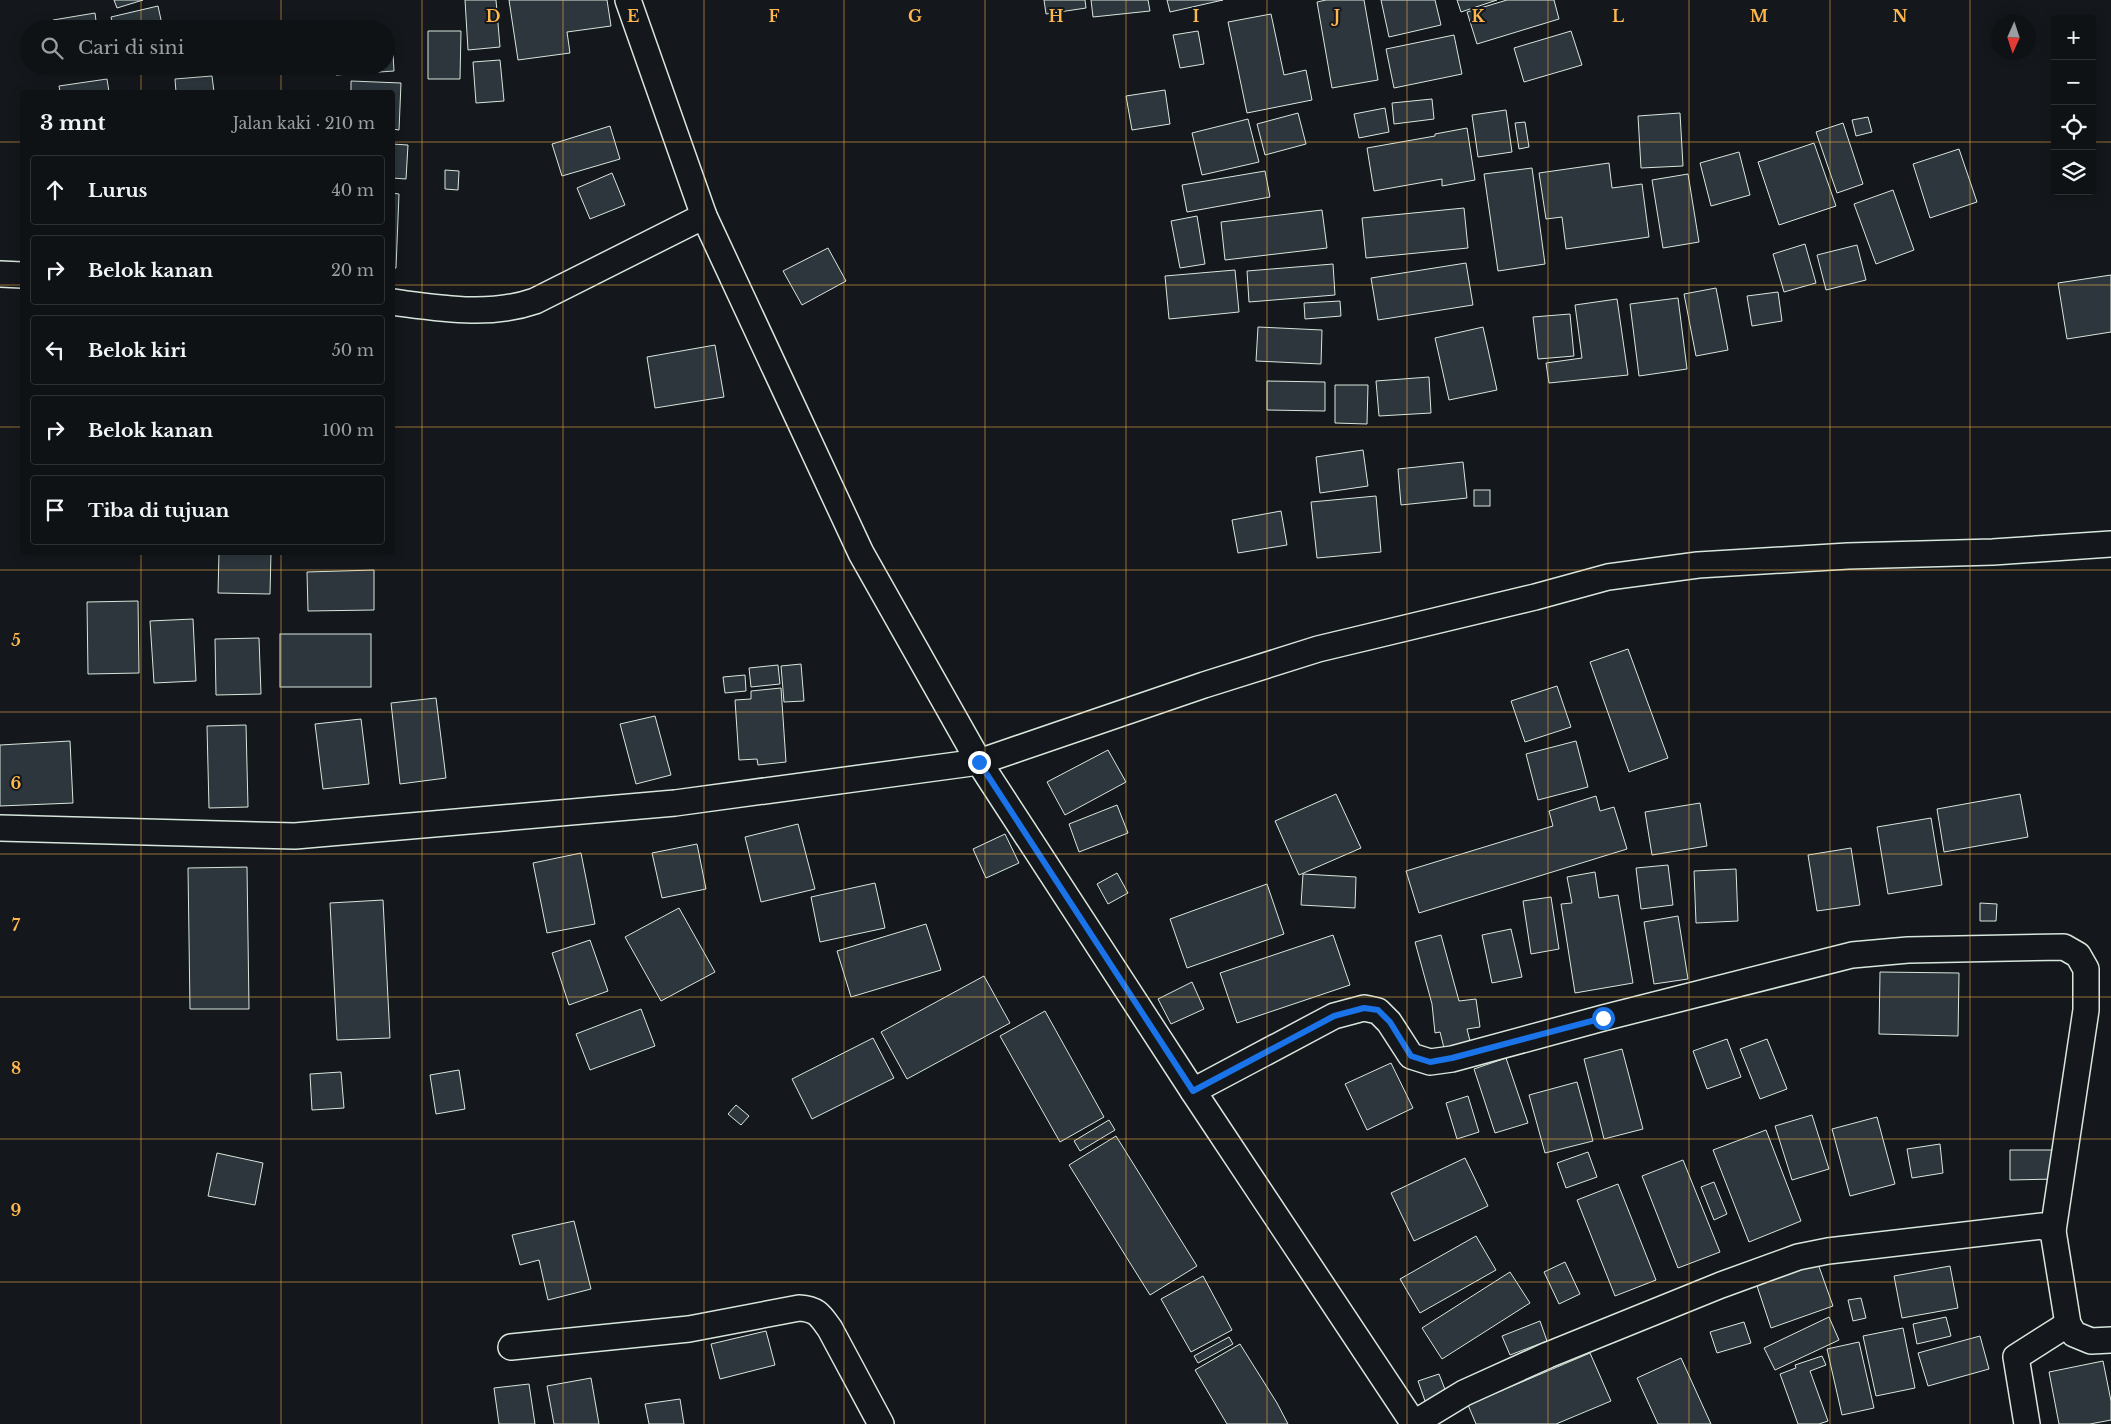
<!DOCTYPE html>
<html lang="id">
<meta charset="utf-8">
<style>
body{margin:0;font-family:"Libre Baskerville",serif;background:#181b1e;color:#f1f3f6}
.controls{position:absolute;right:15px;top:15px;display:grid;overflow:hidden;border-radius:5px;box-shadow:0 2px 12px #0003}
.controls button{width:45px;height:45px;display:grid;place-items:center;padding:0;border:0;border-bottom:1px solid #2f3234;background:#0f1215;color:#f1f3f6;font:25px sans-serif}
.compass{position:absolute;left:1991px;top:15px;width:45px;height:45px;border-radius:50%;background:#0f1215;box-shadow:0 2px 12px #0003;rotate:183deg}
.stop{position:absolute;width:15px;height:15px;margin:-11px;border:4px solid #1a73e8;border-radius:50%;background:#fff}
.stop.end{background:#1a73e8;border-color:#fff;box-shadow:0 1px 5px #0008}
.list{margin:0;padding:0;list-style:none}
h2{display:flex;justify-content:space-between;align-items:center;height:65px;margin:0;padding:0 20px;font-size:21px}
h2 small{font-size:16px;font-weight:400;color:#9b9ea0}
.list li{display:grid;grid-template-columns:32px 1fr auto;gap:15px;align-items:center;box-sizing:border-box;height:70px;margin:0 10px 10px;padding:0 10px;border:1px solid #2f3234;border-radius:5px}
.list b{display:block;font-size:19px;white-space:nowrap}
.list em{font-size:16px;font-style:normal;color:#9b9ea0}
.icon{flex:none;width:28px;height:28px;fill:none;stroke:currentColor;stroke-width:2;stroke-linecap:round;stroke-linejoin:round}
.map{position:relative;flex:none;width:2111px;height:1424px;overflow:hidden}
.search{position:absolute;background:#0f1215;box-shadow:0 2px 12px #0003;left:20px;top:20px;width:375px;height:55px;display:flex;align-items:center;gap:12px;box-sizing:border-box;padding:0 18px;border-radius:28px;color:#9b9ea0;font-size:19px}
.panel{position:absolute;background:#0f1215;box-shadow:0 2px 12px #0003;left:20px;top:90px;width:375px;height:465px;border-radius:5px}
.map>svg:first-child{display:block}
</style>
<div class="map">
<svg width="2111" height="1424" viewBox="0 0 2111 1424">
<rect width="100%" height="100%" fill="#14181c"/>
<g fill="#2c363c" stroke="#d8e6dc">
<path d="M 114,0 L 143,0 L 117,8 Z"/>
<path d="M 465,0 L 496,0 L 500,47 L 468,50 Z"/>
<path d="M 509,0 L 607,0 L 611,26 L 567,32 L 570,53 L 518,60 Z"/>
<path d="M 1044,0 L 1085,0 L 1086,8 L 1046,14 Z"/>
<path d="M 1091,0 L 1148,0 L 1150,11 L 1093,17 Z"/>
<path d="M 1167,0 L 1223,0 L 1170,12 Z"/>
<path d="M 1326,0 L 1364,0 L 1378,80 L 1332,88 L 1317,2 Z"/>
<path d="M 1381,0 L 1435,0 L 1441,25 L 1389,37 Z"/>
<path d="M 1457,0 L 1497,0 L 1461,12 Z"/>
<path d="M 1507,0 L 1554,0 L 1559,19 L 1477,44 L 1467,12 Z"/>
<path d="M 158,6 L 163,29 L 114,29 L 111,17 Z"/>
<path d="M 95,13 L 97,29 L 54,29 L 53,20 Z"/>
<path d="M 1271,14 L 1284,75 L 1306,70 L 1312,100 L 1247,113 L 1228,22 Z"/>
<path d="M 428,31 L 461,31 L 460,79 L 428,79 Z"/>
<path d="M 1198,31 L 1204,64 L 1180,68 L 1173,35 Z"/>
<path d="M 1571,31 L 1582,65 L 1524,82 L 1514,48 Z"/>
<path d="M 1454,35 L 1462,74 L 1394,88 L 1386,49 Z"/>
<path d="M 386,37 L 392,37 L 394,71 L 336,75 L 335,66 L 386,66 Z"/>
<path d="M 500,60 L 504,101 L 476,103 L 473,62 Z"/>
<path d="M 212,76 L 214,92 L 176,92 L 175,79 Z"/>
<path d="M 107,79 L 109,92 L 60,92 L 59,86 Z"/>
<path d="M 351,81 L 401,83 L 399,130 L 392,129 L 392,92 L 351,92 Z"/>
<path d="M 1165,90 L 1170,124 L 1132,130 L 1126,96 Z"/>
<path d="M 1432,99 L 1434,119 L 1394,124 L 1392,103 Z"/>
<path d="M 1385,108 L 1389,132 L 1359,138 L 1354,114 Z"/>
<path d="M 1506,110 L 1512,152 L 1478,157 L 1472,115 Z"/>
<path d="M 1298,113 L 1306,144 L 1265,155 L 1257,124 Z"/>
<path d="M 1680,113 L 1683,166 L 1641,168 L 1638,116 Z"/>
<path d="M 1868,117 L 1872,132 L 1856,136 L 1852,120 Z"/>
<path d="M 1248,119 L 1259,162 L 1202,175 L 1192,133 Z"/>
<path d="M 1525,122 L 1529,147 L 1519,149 L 1515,123 Z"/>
<path d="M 1843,123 L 1863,184 L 1837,193 L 1816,132 Z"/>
<path d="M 610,126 L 620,159 L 562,176 L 552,144 Z"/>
<path d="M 1467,128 L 1475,180 L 1442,186 L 1442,179 L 1374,191 L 1367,148 L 1435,136 L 1435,134 Z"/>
<path d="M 1814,143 L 1836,206 L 1779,225 L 1758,162 Z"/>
<path d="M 392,144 L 408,145 L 406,179 L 392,178 Z"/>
<path d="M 1959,149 L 1977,202 L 1930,218 L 1913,164 Z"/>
<path d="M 1739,152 L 1750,195 L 1711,206 L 1700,163 Z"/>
<path d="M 1609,163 L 1612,188 L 1642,184 L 1649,237 L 1566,249 L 1562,217 L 1546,219 L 1539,173 Z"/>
<path d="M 1532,168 L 1545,264 L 1498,271 L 1484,174 Z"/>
<path d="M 445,170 L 459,171 L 458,190 L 445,189 Z"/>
<path d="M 1265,171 L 1270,197 L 1187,212 L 1182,185 Z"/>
<path d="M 612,173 L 625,205 L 590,219 L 577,188 Z"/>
<path d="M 1688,174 L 1699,242 L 1663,248 L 1652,180 Z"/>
<path d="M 1893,190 L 1914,250 L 1876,264 L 1854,204 Z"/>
<path d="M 392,193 L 399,194 L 396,268 L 392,268 Z"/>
<path d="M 1464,208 L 1468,248 L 1366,258 L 1362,218 Z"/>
<path d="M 1322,210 L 1327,248 L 1225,260 L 1221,222 Z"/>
<path d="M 1197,216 L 1205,264 L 1180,268 L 1171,221 Z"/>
<path d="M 1805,244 L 1816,283 L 1784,292 L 1773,254 Z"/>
<path d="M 1857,245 L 1866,280 L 1826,290 L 1817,255 Z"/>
<path d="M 828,248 L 846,281 L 802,305 L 783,271 Z"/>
<path d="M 1466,263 L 1473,305 L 1378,320 L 1371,278 Z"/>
<path d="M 1333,264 L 1335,295 L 1249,302 L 1247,271 Z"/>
<path d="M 1235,270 L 1239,312 L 1169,319 L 1165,276 Z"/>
<path d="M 2111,275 L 2111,332 L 2067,339 L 2058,283 Z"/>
<path d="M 1716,288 L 1728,350 L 1696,356 L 1684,294 Z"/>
<path d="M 1778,292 L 1782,321 L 1752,326 L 1747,296 Z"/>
<path d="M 1678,298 L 1687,369 L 1639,376 L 1630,304 Z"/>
<path d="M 1617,299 L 1628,375 L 1549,383 L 1546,363 L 1582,358 L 1575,305 Z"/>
<path d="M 1340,301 L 1341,316 L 1305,319 L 1304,303 Z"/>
<path d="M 1570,314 L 1574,356 L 1538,359 L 1533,317 Z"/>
<path d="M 1258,327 L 1322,330 L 1321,364 L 1256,361 Z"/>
<path d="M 1483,327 L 1497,390 L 1449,400 L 1435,338 Z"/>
<path d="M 715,345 L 724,397 L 655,408 L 647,357 Z"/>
<path d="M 1429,377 L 1431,413 L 1379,416 L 1376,381 Z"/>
<path d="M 1267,381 L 1325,382 L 1325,411 L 1267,410 Z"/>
<path d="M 1335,385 L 1368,385 L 1367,424 L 1335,423 Z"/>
<path d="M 1363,450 L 1368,486 L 1320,493 L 1316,457 Z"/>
<path d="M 1463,462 L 1467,498 L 1401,505 L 1398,469 Z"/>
<rect x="1474" y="490" width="16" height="16"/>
<path d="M 1376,496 L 1381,552 L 1317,558 L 1311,502 Z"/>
<path d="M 1281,511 L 1287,545 L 1238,553 L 1232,520 Z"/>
<path d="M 219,552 L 271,552 L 270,594 L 218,593 Z"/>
<path d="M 374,570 L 374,610 L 308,611 L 307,572 Z"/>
<path d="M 138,601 L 139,673 L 88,674 L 87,602 Z"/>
<path d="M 193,619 L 196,681 L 154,683 L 150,621 Z"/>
<rect x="280" y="634" width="91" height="53"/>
<path d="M 259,638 L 261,694 L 216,695 L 215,639 Z"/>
<path d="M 1628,649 L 1668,758 L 1629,772 L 1590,662 Z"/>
<path d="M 801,664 L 804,701 L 784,702 L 781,666 Z"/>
<path d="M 778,665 L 780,684 L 751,687 L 749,668 Z"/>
<path d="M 745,675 L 746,691 L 725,693 L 723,677 Z"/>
<path d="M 1557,686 L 1571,727 L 1525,742 L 1511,701 Z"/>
<path d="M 781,688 L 786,762 L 758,765 L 757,759 L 739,760 L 735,700 L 751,699 L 751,691 Z"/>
<path d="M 436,698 L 446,778 L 400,784 L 391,703 Z"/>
<path d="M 655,716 L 671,775 L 636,784 L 620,724 Z"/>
<path d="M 361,719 L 369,784 L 323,789 L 315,724 Z"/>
<path d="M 246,725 L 248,807 L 209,808 L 207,726 Z"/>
<path d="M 70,741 L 73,803 L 0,806 L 0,745 Z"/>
<path d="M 1576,741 L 1588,787 L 1538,800 L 1526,754 Z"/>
<path d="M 1108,750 L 1126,782 L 1065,815 L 1047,782 Z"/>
<path d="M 1336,794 L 1361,848 L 1299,875 L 1275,821 Z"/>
<path d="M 2020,794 L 2028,837 L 1944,852 L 1937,809 Z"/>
<path d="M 1596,796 L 1600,811 L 1614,807 L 1627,849 L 1419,913 L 1406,871 L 1553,826 L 1549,811 Z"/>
<path d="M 1700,803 L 1707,846 L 1652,855 L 1645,812 Z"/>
<path d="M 1117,805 L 1128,833 L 1079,852 L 1069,824 Z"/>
<path d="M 1931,818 L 1942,885 L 1888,894 L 1877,827 Z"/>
<path d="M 798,824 L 815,889 L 761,902 L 745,837 Z"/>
<path d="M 1005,834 L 1019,863 L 986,878 L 973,849 Z"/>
<path d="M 697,844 L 706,889 L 662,898 L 652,853 Z"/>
<path d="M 1851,848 L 1860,905 L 1817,911 L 1808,855 Z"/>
<path d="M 581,853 L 595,924 L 547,933 L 533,863 Z"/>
<path d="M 1668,865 L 1673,905 L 1641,909 L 1636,868 Z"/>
<path d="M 247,867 L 249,1009 L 190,1009 L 188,868 Z"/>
<path d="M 1736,869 L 1738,921 L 1696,923 L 1694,871 Z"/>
<path d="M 1595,872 L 1599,898 L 1618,895 L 1633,983 L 1575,993 L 1561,904 L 1572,903 L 1567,877 Z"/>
<path d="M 1117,873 L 1128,893 L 1108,904 L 1097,884 Z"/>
<path d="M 1303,874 L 1356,877 L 1355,908 L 1301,905 Z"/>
<path d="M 875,883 L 885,928 L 820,942 L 811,897 Z"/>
<path d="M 1267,884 L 1284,934 L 1187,968 L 1170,919 Z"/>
<path d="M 1551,897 L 1559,949 L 1531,954 L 1523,901 Z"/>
<path d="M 383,900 L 390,1038 L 337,1040 L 330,903 Z"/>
<path d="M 1980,903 L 1997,904 L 1996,921 L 1980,921 Z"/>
<path d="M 679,908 L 715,972 L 661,1001 L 625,937 Z"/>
<path d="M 1678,916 L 1688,979 L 1654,984 L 1644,922 Z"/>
<path d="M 926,924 L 941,970 L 851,997 L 837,951 Z"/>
<path d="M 1511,929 L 1522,977 L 1492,983 L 1482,935 Z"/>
<path d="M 1333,935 L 1350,985 L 1237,1023 L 1220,973 Z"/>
<path d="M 1441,935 L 1459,1001 L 1476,999 L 1480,1027 L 1467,1029 L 1470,1041 L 1444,1048 L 1440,1032 L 1435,1033 L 1432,1004 L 1415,942 Z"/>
<path d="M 590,940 L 608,991 L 569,1005 L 552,953 Z"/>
<path d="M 1880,972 L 1959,973 L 1958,1036 L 1879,1034 Z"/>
<path d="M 984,976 L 1010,1023 L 907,1079 L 881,1032 Z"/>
<path d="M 1192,982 L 1204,1009 L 1171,1024 L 1158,999 Z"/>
<path d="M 641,1009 L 655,1046 L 590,1070 L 576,1034 Z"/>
<path d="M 1045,1011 L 1104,1117 L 1060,1142 L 1000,1036 Z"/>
<path d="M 873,1038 L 894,1078 L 812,1119 L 792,1079 Z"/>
<path d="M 1727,1039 L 1741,1077 L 1707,1089 L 1693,1051 Z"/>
<path d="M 1767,1039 L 1787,1089 L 1760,1099 L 1740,1049 Z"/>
<path d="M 1622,1049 L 1643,1129 L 1604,1139 L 1584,1059 Z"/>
<path d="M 1506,1058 L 1528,1123 L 1495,1133 L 1474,1069 Z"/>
<path d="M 1391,1063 L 1413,1108 L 1367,1130 L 1345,1084 Z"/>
<path d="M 459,1070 L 465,1109 L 436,1114 L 430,1075 Z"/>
<path d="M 341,1072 L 344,1108 L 312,1110 L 310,1074 Z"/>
<path d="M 1577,1082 L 1593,1141 L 1545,1153 L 1529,1095 Z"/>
<path d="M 1468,1096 L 1479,1132 L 1457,1139 L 1446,1103 Z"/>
<path d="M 736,1105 L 749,1116 L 741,1125 L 728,1114 Z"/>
<path d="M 1812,1115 L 1829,1169 L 1792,1180 L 1775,1126 Z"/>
<path d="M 1877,1117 L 1895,1184 L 1850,1196 L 1832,1129 Z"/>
<path d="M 1109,1120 L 1115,1130 L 1080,1151 L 1074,1141 Z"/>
<path d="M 1766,1130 L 1801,1221 L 1749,1242 L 1713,1150 Z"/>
<path d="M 1116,1136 L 1197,1266 L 1150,1295 L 1069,1165 Z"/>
<path d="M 1940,1144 L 1943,1173 L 1912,1178 L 1907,1149 Z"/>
<path d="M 2010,1150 L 2055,1150 L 2056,1179 L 2010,1180 Z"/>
<path d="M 1588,1152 L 1597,1177 L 1566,1188 L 1557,1163 Z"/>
<path d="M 217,1153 L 263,1163 L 255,1205 L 208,1196 Z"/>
<path d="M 1465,1158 L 1488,1206 L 1414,1241 L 1391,1193 Z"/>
<path d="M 1683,1160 L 1720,1252 L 1678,1268 L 1642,1176 Z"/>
<path d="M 1714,1182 L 1727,1214 L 1714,1220 L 1701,1187 Z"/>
<path d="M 1618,1184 L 1656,1280 L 1615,1296 L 1577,1200 Z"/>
<path d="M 574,1221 L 591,1289 L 548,1300 L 539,1260 L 520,1265 L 512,1235 Z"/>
<path d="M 1476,1236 L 1496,1270 L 1420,1313 L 1400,1279 Z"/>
<path d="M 1817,1261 L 1833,1306 L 1771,1328 L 1756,1283 Z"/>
<path d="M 1565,1262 L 1580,1294 L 1559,1304 L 1544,1272 Z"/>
<path d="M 1950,1266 L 1958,1308 L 1902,1318 L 1894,1276 Z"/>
<path d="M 1510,1272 L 1530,1303 L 1442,1359 L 1422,1328 Z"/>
<path d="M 1203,1276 L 1232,1330 L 1191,1352 L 1161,1299 Z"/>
<path d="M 1861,1298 L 1866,1318 L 1853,1321 L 1848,1300 Z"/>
<path d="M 1829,1317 L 1839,1340 L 1775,1370 L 1764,1348 Z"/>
<path d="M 1946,1317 L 1951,1336 L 1917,1344 L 1913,1324 Z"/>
<path d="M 1540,1321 L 1547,1341 L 1510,1355 L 1502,1336 Z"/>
<path d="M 1744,1322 L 1751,1343 L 1717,1353 L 1710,1332 Z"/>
<path d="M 1903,1328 L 1915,1388 L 1876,1396 L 1863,1336 Z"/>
<path d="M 766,1331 L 775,1365 L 720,1379 L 711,1344 Z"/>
<path d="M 1980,1336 L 1989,1369 L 1928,1386 L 1918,1353 Z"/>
<path d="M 1229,1337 L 1233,1344 L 1198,1363 L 1194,1356 Z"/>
<path d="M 1859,1342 L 1874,1408 L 1842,1415 L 1827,1349 Z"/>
<path d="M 1240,1344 L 1277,1403 L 1288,1424 L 1227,1424 L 1195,1370 Z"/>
<path d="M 1590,1353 L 1611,1401 L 1556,1424 L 1476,1424 L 1468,1405 Z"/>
<path d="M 1822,1356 L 1826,1365 L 1810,1371 L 1828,1421 L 1819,1424 L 1798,1424 L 1780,1374 L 1796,1368 L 1795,1365 Z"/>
<path d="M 1681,1358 L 1711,1424 L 1658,1424 L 1637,1378 Z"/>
<path d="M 2103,1361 L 2111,1401 L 2111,1420 L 2090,1424 L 2059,1424 L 2049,1372 Z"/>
<path d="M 1439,1374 L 1446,1392 L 1425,1401 L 1418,1381 Z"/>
<path d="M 591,1378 L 599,1424 L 554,1424 L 547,1386 Z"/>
<path d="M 529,1384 L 535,1424 L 499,1424 L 494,1388 Z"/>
<path d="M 680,1399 L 684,1424 L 649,1424 L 645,1404 Z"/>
</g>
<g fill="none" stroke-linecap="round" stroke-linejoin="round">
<defs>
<g id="minor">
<path d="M 628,0 L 704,216 L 861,553 L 979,762 L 1193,1091 L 1414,1424"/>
<path d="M 0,274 L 22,275"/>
<path d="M 392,302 C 439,308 489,317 535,301 L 704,216"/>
<path d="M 0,828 L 295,836 L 675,803 L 979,762 L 1204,685 L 1318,649 L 1535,597 L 1608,577 L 1698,565 L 1848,556 L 1993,552 L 2111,544"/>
<path d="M 1193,1091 L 1334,1016 L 1364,1008 L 1378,1011 L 1389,1022 L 1411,1056 L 1430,1062 L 1452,1059 L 1603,1018 L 1852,955 L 1908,950 L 2064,947 L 2078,955 L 2086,969 L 2086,1010 L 2053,1231"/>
<path d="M 511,1347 L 689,1329 L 799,1308 C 817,1309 820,1315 830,1329 L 881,1424"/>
<path d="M 1413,1424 L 1464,1393 L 1548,1355 L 1721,1285 L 1798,1257 L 1828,1251 L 2042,1226 L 2053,1231 L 2068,1324 L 2074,1334 L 2091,1341 L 2111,1340"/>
<path d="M 2027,1424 L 2016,1357 L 2068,1324"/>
</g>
</defs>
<use href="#minor" stroke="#d8e6dc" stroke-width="28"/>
<use href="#minor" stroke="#14181c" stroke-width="25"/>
</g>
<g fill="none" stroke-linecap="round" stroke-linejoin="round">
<path stroke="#1a73e8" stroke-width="6" d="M 979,762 L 1193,1091 L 1334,1016 L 1364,1008 L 1378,1010 L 1390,1022 L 1411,1056 L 1430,1062 L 1452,1058 L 1603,1018"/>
</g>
<path fill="none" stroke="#ffb74d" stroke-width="1" stroke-opacity="0.55" d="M 141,0 L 141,29M 281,0 L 281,29M 422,0 L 422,1424M 563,0 L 563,1424M 704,0 L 704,1424M 844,0 L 844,1424M 985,0 L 985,1424M 1126,0 L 1126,1424M 1267,0 L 1267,1424M 1407,0 L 1407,1424M 1548,0 L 1548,1424M 1689,0 L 1689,1424M 1830,0 L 1830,1424M 1970,0 L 1970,1424M 141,66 L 141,92M 281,66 L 281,92M 0,142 L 22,142M 392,142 L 2055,142M 2092,142 L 2111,142M 0,285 L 22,285M 392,285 L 2111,285M 0,427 L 22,427M 392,427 L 2111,427M 141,552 L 141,1424M 281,552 L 281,1424M 0,570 L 2111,570M 0,712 L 2111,712M 0,854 L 2111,854M 0,997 L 2111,997M 0,1139 L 2111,1139M 0,1282 L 2111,1282"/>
<g font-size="16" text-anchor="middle" font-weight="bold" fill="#ffb74d" stroke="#14181c" stroke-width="4" stroke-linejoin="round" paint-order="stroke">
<text x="493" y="22">D</text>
<text x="633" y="22">E</text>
<text x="774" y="22">F</text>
<text x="915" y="22">G</text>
<text x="1056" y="22">H</text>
<text x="1196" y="22">I</text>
<text x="1337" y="22">J</text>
<text x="1478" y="22">K</text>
<text x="1618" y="22">L</text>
<text x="1759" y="22">M</text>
<text x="1900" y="22">N</text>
<text x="16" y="646">5</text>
<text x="16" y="789">6</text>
<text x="16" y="931">7</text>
<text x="16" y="1074">8</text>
<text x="16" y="1216">9</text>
</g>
</svg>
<div class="controls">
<button>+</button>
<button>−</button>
<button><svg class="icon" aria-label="locate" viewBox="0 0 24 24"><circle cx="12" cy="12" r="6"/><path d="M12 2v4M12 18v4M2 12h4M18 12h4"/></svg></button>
<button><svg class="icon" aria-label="layers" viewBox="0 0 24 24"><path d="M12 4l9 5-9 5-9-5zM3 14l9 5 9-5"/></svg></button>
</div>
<svg class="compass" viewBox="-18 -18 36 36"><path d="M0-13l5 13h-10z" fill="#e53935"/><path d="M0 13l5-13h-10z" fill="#9b9ea0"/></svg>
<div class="stop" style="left:1603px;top:1018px"></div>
<div class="stop end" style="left:979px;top:762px"></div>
<div class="search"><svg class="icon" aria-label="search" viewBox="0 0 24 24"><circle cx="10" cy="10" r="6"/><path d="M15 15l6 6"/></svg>Cari di sini</div>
<section class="panel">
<h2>3 mnt<small>Jalan kaki · 210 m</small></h2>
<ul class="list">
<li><svg class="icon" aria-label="ahead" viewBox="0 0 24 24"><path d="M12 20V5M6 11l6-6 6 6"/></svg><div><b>Lurus</b></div><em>40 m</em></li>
<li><svg class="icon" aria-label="right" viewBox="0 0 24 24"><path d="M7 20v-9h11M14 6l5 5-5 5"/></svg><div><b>Belok kanan</b></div><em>20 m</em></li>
<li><svg class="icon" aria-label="left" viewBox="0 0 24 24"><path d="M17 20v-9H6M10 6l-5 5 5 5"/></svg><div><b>Belok kiri</b></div><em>50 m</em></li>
<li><svg class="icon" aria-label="right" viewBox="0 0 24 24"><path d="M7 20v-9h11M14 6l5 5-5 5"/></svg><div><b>Belok kanan</b></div><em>100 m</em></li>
<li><svg class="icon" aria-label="arrive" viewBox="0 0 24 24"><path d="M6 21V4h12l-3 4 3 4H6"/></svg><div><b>Tiba di tujuan</b></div></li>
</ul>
</section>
</div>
